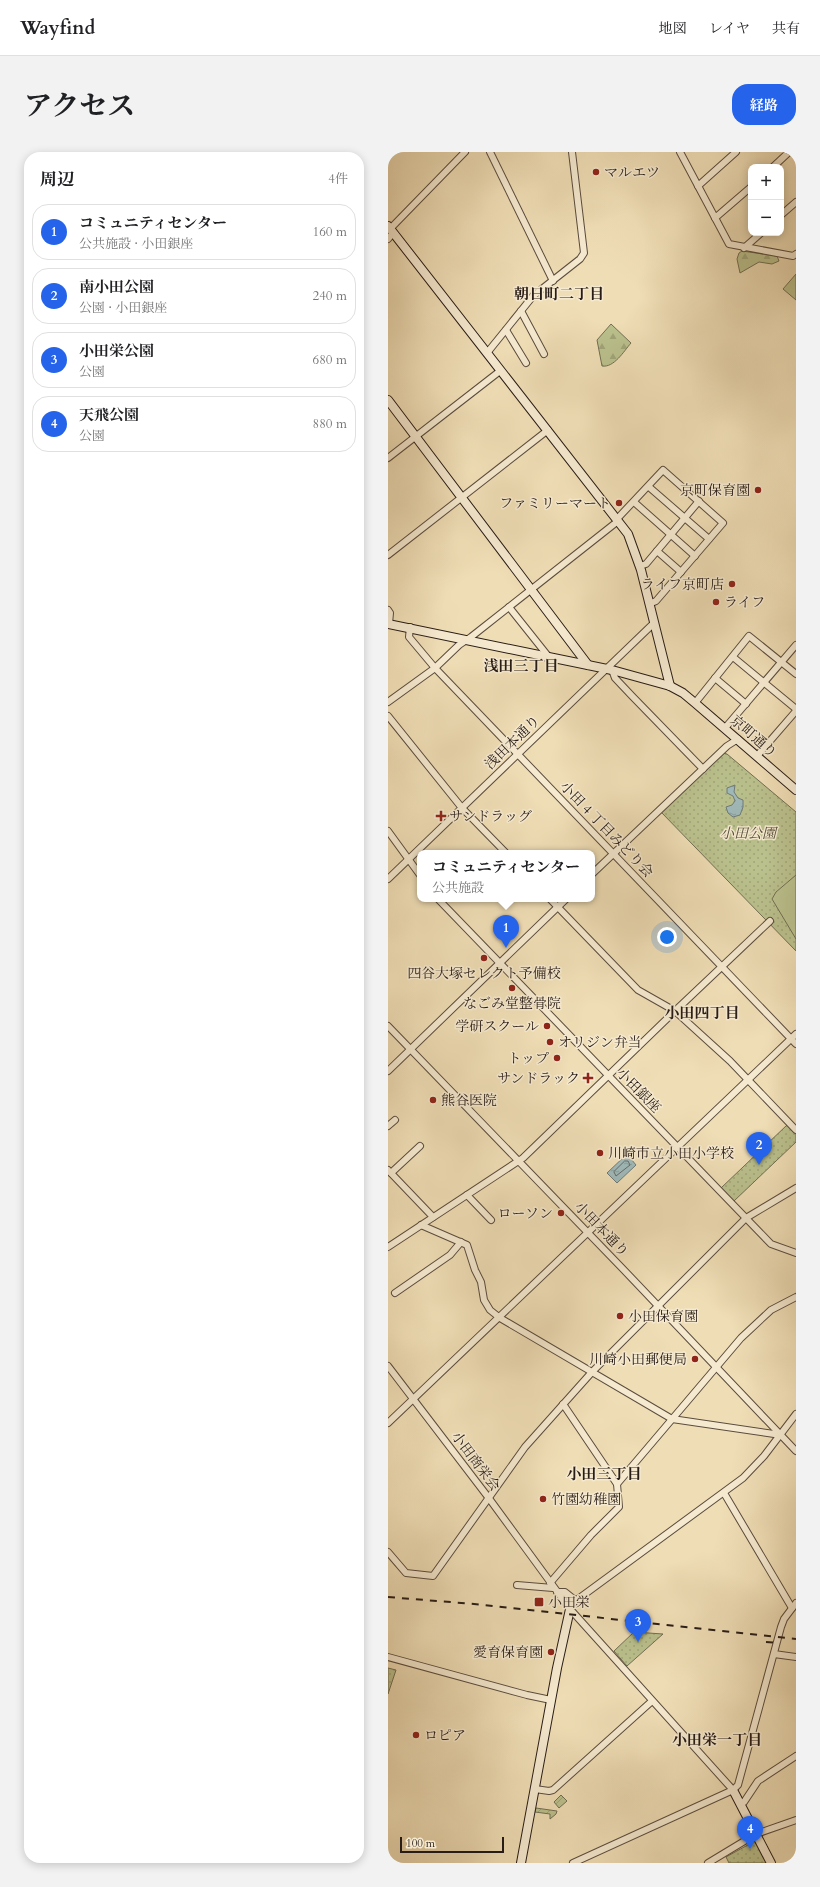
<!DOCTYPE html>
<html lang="ja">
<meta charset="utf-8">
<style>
body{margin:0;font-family:Cardo,"Noto Serif JP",serif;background:#f2f2f2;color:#202124}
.controls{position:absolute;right:12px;top:12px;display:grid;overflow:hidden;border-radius:8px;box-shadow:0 2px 10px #0003}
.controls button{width:36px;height:36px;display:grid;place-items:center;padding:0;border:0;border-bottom:1px solid #e0e0e0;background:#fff;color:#202124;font:20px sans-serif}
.scale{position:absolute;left:12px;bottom:10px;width:104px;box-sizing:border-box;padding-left:4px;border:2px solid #281c16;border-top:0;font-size:11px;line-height:14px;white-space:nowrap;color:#281c16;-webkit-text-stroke:3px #f5e9cf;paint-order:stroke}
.you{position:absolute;left:279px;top:785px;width:14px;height:14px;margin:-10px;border:3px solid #fff;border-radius:50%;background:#1a73e8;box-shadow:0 0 0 6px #1a73e833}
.badge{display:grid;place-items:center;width:26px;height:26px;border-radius:50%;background:#2563eb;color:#fff;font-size:13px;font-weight:700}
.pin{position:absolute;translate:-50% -33px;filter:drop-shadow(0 1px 2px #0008)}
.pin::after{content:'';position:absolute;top:21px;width:14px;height:12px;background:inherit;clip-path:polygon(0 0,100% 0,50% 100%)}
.popup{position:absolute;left:29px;top:698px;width:178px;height:52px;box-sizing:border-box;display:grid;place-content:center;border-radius:8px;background:#fff;filter:drop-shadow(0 1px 3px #0005);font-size:13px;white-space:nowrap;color:#757577}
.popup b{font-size:15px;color:#202124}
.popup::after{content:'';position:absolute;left:50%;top:100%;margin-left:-8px;border:8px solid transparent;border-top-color:#fff}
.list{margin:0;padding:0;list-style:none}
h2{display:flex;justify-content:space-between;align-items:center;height:52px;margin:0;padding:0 16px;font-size:17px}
h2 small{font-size:13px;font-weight:400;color:#757577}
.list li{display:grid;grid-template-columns:26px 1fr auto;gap:12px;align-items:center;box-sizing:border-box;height:56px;margin:0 8px 8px;padding:0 8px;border:1px solid #e0e0e0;border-radius:16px}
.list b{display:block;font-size:15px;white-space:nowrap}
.list p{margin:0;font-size:13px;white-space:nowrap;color:#757577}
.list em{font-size:13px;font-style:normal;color:#757577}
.map{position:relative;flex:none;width:408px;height:1711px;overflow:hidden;border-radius:16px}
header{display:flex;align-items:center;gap:24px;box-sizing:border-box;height:56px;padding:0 20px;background:#fff;border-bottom:1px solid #e0e0e0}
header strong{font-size:19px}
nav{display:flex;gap:22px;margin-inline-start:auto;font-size:14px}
.intro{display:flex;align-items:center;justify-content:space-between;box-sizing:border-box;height:96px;padding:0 24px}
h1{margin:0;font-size:28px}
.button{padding:10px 18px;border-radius:16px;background:#2563eb;color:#fff;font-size:14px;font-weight:700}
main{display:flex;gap:24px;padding:0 24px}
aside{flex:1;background:#fff;border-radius:16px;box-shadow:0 2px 10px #0003}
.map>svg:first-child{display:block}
</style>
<header>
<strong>Wayfind</strong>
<nav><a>地図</a><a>レイヤ</a><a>共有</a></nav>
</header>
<div class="intro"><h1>アクセス</h1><a class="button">経路</a></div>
<main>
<aside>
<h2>周辺<small>4件</small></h2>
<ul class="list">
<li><span class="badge">1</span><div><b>コミュニティセンター</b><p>公共施設 · 小田銀座</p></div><em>160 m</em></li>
<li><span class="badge">2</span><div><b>南小田公園</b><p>公園 · 小田銀座</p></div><em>240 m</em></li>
<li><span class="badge">3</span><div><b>小田栄公園</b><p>公園</p></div><em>680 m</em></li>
<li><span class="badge">4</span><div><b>天飛公園</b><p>公園</p></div><em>880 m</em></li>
</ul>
</aside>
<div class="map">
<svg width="408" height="1711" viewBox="0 0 408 1711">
<defs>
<pattern id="grass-dots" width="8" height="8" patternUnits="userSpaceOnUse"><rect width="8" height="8" fill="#bac18d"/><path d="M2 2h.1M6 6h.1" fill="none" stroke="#a0a579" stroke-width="1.8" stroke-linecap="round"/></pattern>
<pattern id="forest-firs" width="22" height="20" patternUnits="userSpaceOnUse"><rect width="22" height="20" fill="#bac18d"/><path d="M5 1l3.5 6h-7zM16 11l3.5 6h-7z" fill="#a0a579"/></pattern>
<pattern id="garden-furrows" width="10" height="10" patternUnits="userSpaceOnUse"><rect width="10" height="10" fill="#bac18d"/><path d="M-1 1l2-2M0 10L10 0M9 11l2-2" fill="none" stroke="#a0a579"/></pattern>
<pattern id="water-ripples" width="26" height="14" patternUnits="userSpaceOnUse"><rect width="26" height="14" fill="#9fb9b9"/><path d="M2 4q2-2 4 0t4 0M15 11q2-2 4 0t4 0" fill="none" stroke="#899e9e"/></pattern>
</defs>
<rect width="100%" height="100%" fill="#efddb5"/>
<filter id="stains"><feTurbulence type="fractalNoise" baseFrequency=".005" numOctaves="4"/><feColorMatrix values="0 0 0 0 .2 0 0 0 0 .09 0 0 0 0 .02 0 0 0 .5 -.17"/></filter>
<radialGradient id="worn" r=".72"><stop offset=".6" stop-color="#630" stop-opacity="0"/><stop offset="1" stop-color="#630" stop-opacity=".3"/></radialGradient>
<g fill="url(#grass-dots)" stroke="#716e52">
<path d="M 335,601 L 339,602 L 408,660 L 408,799 L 273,660 Z"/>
<path d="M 399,973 L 408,982 L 408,990 L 346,1049 L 333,1036 Z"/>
<path d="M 246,1480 L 275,1482 L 239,1514 L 226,1499 Z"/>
<path d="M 0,1516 L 8,1518 L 0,1542 Z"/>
<path d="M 367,1689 L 379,1711 L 341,1711 L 338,1705 Z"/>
</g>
<g fill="url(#forest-firs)" stroke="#716e52">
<path d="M 354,99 L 389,104 L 391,109 L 384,112 L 371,110 L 352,121 L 349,107 L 351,101 Z"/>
<path d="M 223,172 L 243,191 C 236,199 226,216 214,214 L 209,188 Z"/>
</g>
<g fill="url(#garden-furrows)" stroke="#716e52">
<path d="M 173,1643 L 179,1649 L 171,1656 L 166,1650 Z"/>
<path d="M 148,1656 L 169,1659 L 168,1662 L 162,1667 L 162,1662 L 147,1660 Z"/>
</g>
<g fill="#bac18d" stroke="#716e52">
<path d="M 408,122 L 408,148 L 395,137 Z"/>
<path d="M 408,723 L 408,787 L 384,747 L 388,740 Z"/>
</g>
<g fill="url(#water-ripples)" stroke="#6f7a78">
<path d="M 347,633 L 346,640 L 350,646 L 355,648 L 355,655 L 352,663 L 345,665 L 340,661 L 338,655 L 344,653 L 347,649 L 345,644 L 339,641 L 339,636 Z"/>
<path d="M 239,1002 L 248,1013 L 229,1031 L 219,1021 Z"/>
</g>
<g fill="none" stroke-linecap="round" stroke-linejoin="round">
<path stroke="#646a68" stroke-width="1" d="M 237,1009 L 240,1009 L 242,1013 L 228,1024 L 226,1020 Z"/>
<defs>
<g id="street">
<path d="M 102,0 L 165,129"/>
<path d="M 292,0 L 341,92 L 405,104 L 408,102"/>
<path d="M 385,15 L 401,0"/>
<path d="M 310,34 L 348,0"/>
<path d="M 393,63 L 408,50"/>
<path d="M 327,66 L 363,35"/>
<path d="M 2,77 L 77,0"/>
<path d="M 0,87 L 5,81"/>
<path d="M 356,96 L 373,81"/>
<path d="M 133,159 L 156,202"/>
<path d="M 118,178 L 138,211"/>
<path d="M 99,201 L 145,144 L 192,107 L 196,101 L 184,0"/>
<path d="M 0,306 L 112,219"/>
<path d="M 261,335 L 321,387"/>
<path d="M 246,350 L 307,404"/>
<path d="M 229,367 L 275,318 L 335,371 L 268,449 L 261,452"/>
<path d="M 269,399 L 293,420"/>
<path d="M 0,403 L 160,278"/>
<path d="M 252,414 L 258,412 L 311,349"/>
<path d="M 121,455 L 160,504"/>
<path d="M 0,458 L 2,461 L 1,472"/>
<path d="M 22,475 L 21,485 L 47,516 L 408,892"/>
<path d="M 345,505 L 408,557"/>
<path d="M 224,518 L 227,526 L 244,544 L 315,617"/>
<path d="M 327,526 L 358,552"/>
<path d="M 0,550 L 47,516 L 71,493 L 83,485 L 230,369"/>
<path d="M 307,551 L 361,484 L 408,522"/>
<path d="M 0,564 L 74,656 L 118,701"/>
<path d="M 337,576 L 408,493"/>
<path d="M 369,604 L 408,559"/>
<path d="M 0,679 L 32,723"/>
<path d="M 204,722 L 339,594 L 350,587"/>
<path d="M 0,727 L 266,471"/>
<path d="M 50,747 L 383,1092 L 408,1101"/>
<path d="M 162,747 L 250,838 L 287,859 L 342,909 L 408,978"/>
<path d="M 0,874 L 234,1116 L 408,1299"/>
<path d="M 0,919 L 178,747"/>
<path d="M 0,974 L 7,968"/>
<path d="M 0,1018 L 45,1065"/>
<path d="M 3,1021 L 32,994"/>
<path d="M 79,1043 L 103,1068"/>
<path d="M 33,1073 L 79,1093 L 87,1118 L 93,1130 L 96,1148 L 102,1158 L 112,1166 L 284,1267 L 393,1283"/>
<path d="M 0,1095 L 135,1006 L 287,859 L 382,769"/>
<path d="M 7,1141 L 62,1103 L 73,1090"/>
<path d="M 0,1214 L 100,1345 L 182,1457 L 345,1638"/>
<path d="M 0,1271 L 408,882"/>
<path d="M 229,1332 L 353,1186 L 383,1158 L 408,1145"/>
<path d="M 336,1341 L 404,1456"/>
<path d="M 0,1400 L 18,1421 L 45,1424 L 137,1295 L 204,1220 L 358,1066 L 408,1036"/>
<path d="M 162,1431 L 203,1383 L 231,1355 L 229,1332 L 175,1252"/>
<path d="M 129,1433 L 165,1436"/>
<path d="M 169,1440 L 177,1440 L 187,1448"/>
<path d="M 182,1457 L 186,1450 L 355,1326 L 376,1304 L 408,1262"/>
<path d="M 386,1502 L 408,1505"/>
<path d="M 0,1505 L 139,1543 L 163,1548"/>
<path d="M 147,1637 L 161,1639 L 165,1638 L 264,1549"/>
<path d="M 353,1652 L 356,1650 L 370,1629 L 408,1604"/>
<path d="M 185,1711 L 345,1638 L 350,1633 L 393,1475 L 396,1467 L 408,1451"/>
<path d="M 320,1711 L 368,1682 L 408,1668"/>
</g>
<g id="secondary">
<path d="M 0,74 L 240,382 L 253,418 L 282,534"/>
<path d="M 0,248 L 200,513"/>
<path d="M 0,472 L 224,518 L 282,534 L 295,541 L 307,551 L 408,638"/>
<path d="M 345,1638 L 383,1711"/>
<path d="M 133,1711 L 169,1516 L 182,1457"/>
</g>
</defs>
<use href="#street" stroke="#5a4c3e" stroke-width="8"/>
<use href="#secondary" stroke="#281c16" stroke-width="10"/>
<use href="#street" stroke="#f5e9cf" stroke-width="6"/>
<use href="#secondary" stroke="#f5e9cf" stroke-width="8"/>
<g stroke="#281c16" stroke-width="2" stroke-dasharray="7 7" stroke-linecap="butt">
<path d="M 0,1445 L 86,1452 L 408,1487"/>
<path d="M 378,1490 L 392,1491"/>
</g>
</g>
<g fill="#8f2418" stroke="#f5e9cf" stroke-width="1.5">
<circle cx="208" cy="20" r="4"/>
<circle cx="370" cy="338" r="4"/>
<circle cx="231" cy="351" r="4"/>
<circle cx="344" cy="432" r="4"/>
<circle cx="328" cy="450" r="4"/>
<path d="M51 658h4v4h4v4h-4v4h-4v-4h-4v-4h4z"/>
<circle cx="96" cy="806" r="4"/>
<circle cx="124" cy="836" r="4"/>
<circle cx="159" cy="874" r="4"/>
<circle cx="162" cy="890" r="4"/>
<circle cx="169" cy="906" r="4"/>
<path d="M198 920h4v4h4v4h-4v4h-4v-4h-4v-4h4z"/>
<circle cx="45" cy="948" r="4"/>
<circle cx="212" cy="1001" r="4"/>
<circle cx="173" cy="1061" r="4"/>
<circle cx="232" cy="1164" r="4"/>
<circle cx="307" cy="1207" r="4"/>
<circle cx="155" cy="1347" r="4"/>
<rect x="146" y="1445" width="10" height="10" rx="2"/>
<circle cx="163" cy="1500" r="4"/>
<circle cx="28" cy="1583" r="4"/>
</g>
<g text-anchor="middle" stroke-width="3" stroke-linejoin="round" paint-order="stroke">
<g font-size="14" fill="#281c16" stroke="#f5e9cf" text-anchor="start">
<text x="216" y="25">マルエツ</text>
<text x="362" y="343" text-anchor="end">京町保育園</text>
<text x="223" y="356" text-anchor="end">ファミリーマート</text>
<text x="336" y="437" text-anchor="end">ライフ京町店</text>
<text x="336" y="455">ライフ</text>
<text x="61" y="669">サンドラッグ</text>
<text x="96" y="826" text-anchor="middle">四谷大塚セレクト予備校</text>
<text x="124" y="856" text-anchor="middle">なごみ堂整骨院</text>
<text x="151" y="879" text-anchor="end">学研スクール</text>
<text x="170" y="895">オリジン弁当</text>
<text x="161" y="911" text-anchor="end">トップ</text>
<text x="192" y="931" text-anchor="end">サンドラック</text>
<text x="53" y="953">熊谷医院</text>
<text x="220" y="1006">川崎市立小田小学校</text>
<text x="165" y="1066" text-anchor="end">ローソン</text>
<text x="240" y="1169">小田保育園</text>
<text x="299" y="1212" text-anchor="end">川崎小田郵便局</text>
<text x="163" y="1352">竹園幼稚園</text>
<text x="160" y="1455">小田栄</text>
<text x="155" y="1505" text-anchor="end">愛育保育園</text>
<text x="36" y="1588">ロピア</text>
</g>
<g font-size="14" fill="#281c16" stroke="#f5e9cf">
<text transform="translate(366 584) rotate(41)" y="5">京町通り</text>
<text transform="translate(124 590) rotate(-44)" y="5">浅田本通り</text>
<text transform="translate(219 677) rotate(46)" y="5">小田 4 丁目みどり会</text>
<text transform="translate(251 938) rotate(45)" y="5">小田銀座</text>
<text transform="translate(214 1077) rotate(46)" y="5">小田本通り</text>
<text transform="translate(88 1309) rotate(53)" y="5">小田商栄会</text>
</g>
<g font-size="14" font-style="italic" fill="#544e3a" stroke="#f5e9cf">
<text x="360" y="686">小田公園</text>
</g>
<g font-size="15" font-weight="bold" fill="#281c16" stroke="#f5e9cf">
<text x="171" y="147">朝日町二丁目</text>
<text x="133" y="519">浅田三丁目</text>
<text x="314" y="866">小田四丁目</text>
<text x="216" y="1327">小田三丁目</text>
<text x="329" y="1593">小田栄一丁目</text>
</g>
</g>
<rect width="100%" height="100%" filter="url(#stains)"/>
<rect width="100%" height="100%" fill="url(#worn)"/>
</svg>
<div class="controls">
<button>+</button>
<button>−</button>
</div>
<div class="scale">100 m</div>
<div class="you"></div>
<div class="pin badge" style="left:118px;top:796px">1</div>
<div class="popup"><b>コミュニティセンター</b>公共施設</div>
<div class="pin badge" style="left:371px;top:1013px">2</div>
<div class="pin badge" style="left:250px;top:1490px">3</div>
<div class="pin badge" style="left:362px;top:1697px">4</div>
</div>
</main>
